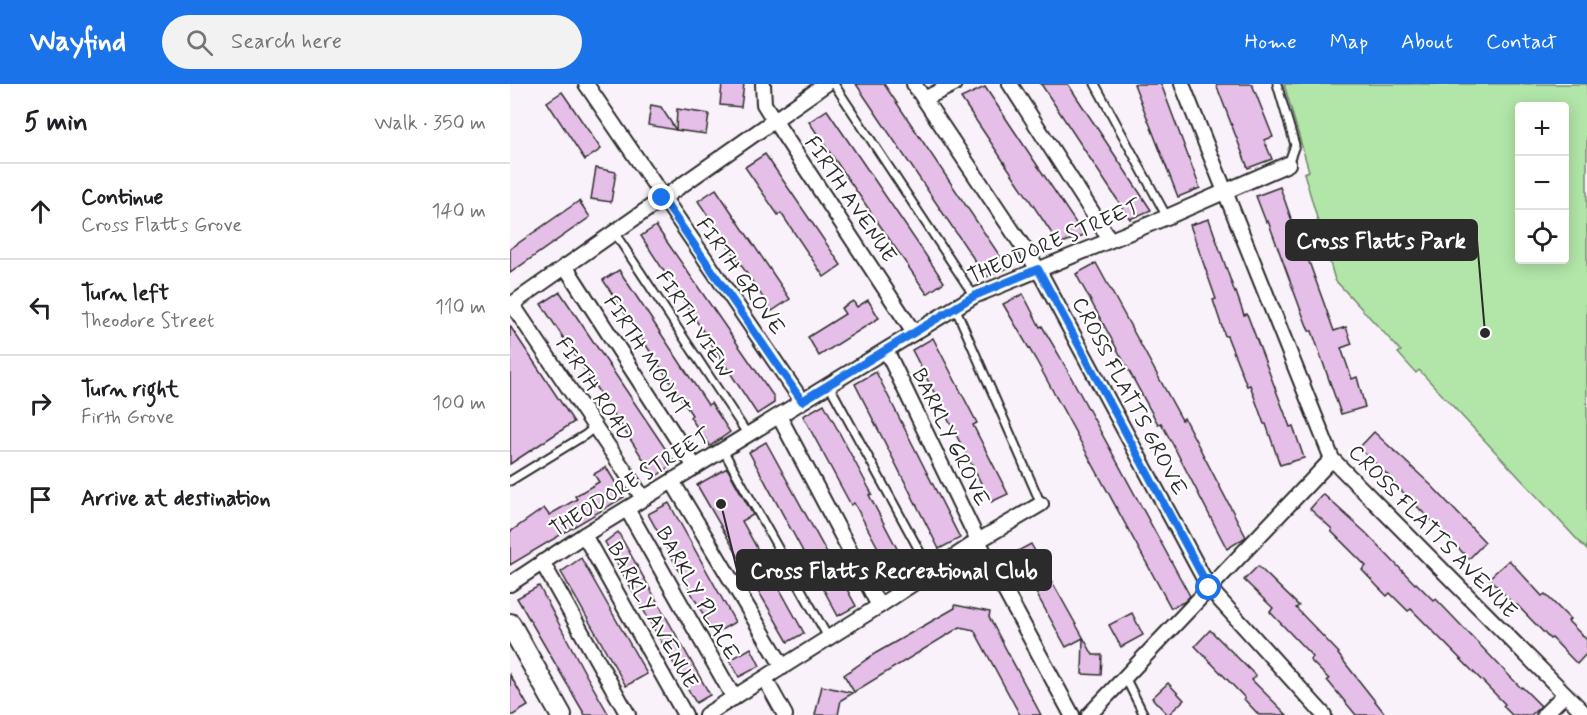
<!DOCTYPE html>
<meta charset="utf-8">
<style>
body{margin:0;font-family:Mynerve,sans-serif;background:#f2f2f2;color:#202124}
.controls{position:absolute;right:18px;top:18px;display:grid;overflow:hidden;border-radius:6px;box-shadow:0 3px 15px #0003}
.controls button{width:54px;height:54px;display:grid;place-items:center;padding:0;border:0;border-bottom:2px solid #e0e0e0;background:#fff;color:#202124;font:30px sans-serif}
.stop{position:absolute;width:18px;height:18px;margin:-14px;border:4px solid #1a73e8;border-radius:50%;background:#fff}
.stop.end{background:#1a73e8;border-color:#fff;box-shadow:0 2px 6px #0008}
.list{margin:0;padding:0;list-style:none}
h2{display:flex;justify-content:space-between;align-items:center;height:78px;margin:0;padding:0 24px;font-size:26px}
h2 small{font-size:20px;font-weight:400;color:#757577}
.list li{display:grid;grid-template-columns:39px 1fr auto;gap:18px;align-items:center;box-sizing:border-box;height:96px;padding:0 24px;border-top:2px solid #e0e0e0}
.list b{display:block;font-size:22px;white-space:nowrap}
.list p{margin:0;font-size:20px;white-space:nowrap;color:#757577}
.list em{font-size:20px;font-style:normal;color:#757577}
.icon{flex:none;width:33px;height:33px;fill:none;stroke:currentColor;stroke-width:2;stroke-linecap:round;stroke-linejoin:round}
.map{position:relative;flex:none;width:1077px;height:631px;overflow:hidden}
header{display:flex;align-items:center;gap:36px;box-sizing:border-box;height:84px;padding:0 30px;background:#1a73e8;color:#fff}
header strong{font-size:28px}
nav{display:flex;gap:33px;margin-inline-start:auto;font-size:21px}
.search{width:420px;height:54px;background:#f2f2f2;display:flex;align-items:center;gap:15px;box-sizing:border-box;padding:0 21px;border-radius:33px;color:#757577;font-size:22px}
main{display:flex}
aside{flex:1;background:#fff}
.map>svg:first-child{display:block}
</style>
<header>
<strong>Wayfind</strong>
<div class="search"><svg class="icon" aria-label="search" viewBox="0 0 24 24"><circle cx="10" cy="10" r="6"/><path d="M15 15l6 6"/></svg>Search here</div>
<nav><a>Home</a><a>Map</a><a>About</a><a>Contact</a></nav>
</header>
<main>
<aside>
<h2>5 min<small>Walk · 350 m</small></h2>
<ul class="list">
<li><svg class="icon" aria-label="ahead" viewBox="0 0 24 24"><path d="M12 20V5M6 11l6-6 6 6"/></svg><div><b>Continue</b><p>Cross Flatts Grove</p></div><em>140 m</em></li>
<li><svg class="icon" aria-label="left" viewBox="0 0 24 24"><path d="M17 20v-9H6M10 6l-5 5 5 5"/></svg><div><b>Turn left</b><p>Theodore Street</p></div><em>110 m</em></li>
<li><svg class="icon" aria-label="right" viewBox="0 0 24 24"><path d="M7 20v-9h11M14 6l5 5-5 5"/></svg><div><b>Turn right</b><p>Firth Grove</p></div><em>100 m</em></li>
<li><svg class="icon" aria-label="arrive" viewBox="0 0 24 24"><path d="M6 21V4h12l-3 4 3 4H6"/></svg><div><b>Arrive at destination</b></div></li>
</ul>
</aside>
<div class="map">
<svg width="1077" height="631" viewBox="0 0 1077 631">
<rect width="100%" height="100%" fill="#faf2fa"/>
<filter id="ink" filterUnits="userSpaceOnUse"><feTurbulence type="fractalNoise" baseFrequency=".0167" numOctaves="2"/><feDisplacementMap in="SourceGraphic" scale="12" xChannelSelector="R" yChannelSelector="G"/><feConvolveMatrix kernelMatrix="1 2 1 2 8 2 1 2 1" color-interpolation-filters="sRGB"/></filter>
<g filter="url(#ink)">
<path fill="#b2e6a8" stroke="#6e886a" stroke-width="1.5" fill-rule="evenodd" d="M 774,0 L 1077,0 L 1077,466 L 909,286 L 906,289 L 888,269 L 891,267 L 825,196 L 794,89 L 799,87 ZM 1010,22 L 1054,22 L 1054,176 L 1010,176 Z"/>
<g fill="#e5bfe8" stroke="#2b2b2b" stroke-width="1.5">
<path d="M 212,0 L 234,0 L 231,23 L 210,21 Z"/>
<path d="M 346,0 L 374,0 L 498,184 L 476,193 Z"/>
<path d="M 531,0 L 558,0 L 641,126 L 620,135 Z"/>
<path d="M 624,0 L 651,0 L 690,104 L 668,113 Z"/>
<path d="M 706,0 L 742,0 L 763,53 L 754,56 L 762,75 L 738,84 Z"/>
<path d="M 475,3 L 509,54 L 574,151 L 549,160 L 451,14 Z"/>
<path d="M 52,8 L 91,65 L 75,76 L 37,18 Z"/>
<path d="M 141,21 L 151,23 L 166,46 L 138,41 Z"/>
<path d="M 167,25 L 199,30 L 196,50 L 166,46 Z"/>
<path d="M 317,26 L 434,198 L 417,210 L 299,38 Z"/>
<path d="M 255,70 L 331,181 L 314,193 L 271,129 L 268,131 L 235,83 Z"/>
<path d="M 86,84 L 106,88 L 101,118 L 81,115 Z"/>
<path d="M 770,103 L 783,140 L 785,139 L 824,247 L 836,243 L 842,260 L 831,264 L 842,295 L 847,293 L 855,323 L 831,330 L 802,247 L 799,247 L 790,224 L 758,137 L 756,138 L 746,112 Z"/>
<path d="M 206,105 L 280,215 L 262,227 L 188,117 Z"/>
<path d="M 69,117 L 80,133 L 0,189 L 0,165 Z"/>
<path d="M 699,135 L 725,209 L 726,208 L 734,231 L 737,230 L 780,343 L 783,342 L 794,374 L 770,381 L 756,340 L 754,340 L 740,301 L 737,302 L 717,252 L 715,252 L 703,216 L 706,215 L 680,141 Z"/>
<path d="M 146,142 L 264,313 L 264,319 L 247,330 L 131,152 Z"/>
<path d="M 586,179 L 672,336 L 674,334 L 736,453 L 717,465 L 661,357 L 651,339 L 648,340 L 566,190 Z"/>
<path d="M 109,186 L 198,321 L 201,319 L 220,348 L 200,362 L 180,333 L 182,331 L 93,196 Z"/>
<path d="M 50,208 L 165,379 L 145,393 L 31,220 Z"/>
<path d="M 513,210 L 530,243 L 532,242 L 549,271 L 680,512 L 674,518 L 661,524 L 526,276 L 493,220 Z"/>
<path d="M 358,216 L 369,234 L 309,272 L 298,253 L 335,230 L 331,224 L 343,217 L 347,223 Z"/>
<path d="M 0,242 L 64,338 L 0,380 Z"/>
<path d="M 423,254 L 467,339 L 463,341 L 498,410 L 481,418 L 402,266 Z"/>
<path d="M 366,288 L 450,454 L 429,465 L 345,300 Z"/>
<path d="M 314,320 L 362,410 L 359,411 L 394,478 L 380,486 L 344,419 L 341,421 L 293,332 Z"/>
<path d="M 864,348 L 922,402 L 975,458 L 959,475 L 882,397 L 883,396 L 849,364 Z"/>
<path d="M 256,358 L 346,522 L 328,532 L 239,368 Z"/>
<path d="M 96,383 L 114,413 L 0,481 L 0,448 L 34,424 L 39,431 L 67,415 L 65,412 L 89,398 L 84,390 Z"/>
<path d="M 217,384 L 243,431 L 232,437 L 294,549 L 278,558 L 187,401 Z"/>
<path d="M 813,410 L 856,449 L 905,500 L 906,499 L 924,517 L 926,515 L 1011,604 L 1012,603 L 1031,622 L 1021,631 L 1002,631 L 993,622 L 995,620 L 901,525 L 898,527 L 880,509 L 877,512 L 867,502 L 852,486 L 856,482 L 821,447 L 822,445 L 800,425 Z"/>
<path d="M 159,419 L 225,538 L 204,550 L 138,430 Z"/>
<path d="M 108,448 L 200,611 L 186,619 L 95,458 Z"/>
<path d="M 521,460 L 583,571 L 592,571 L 591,591 L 572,590 L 573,554 L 556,563 L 504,469 Z"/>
<path d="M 71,474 L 137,590 L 116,602 L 51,488 Z"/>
<path d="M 999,476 L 1032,512 L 1035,510 L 1060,535 L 1058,537 L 1077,556 L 1077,569 L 1067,580 L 1042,554 L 1040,555 L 1007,521 L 1005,522 L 979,494 Z"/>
<path d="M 748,482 L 789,522 L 786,524 L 829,569 L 828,570 L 876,631 L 846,631 L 817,596 L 819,595 L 800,576 L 803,573 L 760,528 L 763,524 L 734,496 Z"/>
<path d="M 29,502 L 76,591 L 99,631 L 75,631 L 7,514 Z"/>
<path d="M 445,521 L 480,528 L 479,533 L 531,631 L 510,631 L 464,546 L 450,543 L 344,608 L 334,591 L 366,569 L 445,524 Z"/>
<path d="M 622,529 L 633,551 L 611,563 L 599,541 Z"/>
<path d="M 700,546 L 746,592 L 742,596 L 777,631 L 749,631 L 734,615 L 735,614 L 685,562 Z"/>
<path d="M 241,564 L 250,582 L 229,593 L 220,576 Z"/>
<path d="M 0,591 L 18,622 L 3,631 L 0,631 Z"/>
<path d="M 658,599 L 674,616 L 658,631 L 642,614 Z"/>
<path d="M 312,602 L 343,609 L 331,616 L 328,631 L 305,631 Z"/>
</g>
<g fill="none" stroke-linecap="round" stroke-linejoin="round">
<defs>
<g id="lane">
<path d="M 324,0 L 464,212"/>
<path d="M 585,0 L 657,133"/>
<path d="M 767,0 L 785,61 L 778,80"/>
<path d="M 104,148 L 238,351"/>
<path d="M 445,223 L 531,420"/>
<path d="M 319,301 L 421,488"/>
<path d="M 213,366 L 319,555"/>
<path d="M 0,397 L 75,351 L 85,343"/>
<path d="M 615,593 L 634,631"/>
</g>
<g id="street">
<path d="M 76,0 L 292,317"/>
<path d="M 253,0 L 254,20 L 264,36 L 404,249"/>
<path d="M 404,0 L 528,185 L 699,504 L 814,631"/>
<path d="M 500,0 L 600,156"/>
<path d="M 672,0 L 822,375 L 1076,631"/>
<path d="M 414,15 L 444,0"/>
<path d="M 55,182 L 185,383"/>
<path d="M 376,266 L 468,457 L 562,631"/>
<path d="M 269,332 L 369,522"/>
<path d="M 162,397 L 273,583"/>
<path d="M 133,414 L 2,220 L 316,0"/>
<path d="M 117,425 L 224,614"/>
<path d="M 74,451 L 175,631"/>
<path d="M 32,478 L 118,631"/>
<path d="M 0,500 L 74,451 L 464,212 L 657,133 L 778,80"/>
<path d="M 255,595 L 275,631"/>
<path d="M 196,631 L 369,522 L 468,457 L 531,420"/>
<path d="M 579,631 L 822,375"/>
<path d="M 1034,631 L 1055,610"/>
</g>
<path id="secondary" d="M 0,540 L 51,631"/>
</defs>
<use href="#lane" stroke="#2b2b2b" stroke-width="11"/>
<use href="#street" stroke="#2b2b2b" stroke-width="18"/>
<use href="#secondary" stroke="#2b2b2b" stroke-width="24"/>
<use href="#lane" stroke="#fff" stroke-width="7"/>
<use href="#street" stroke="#fff" stroke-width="14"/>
<use href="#secondary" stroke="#fff" stroke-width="20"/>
</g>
</g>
<g fill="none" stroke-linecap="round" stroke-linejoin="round" filter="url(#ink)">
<path stroke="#1a73e8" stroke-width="8" d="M 152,114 L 292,317 L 464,212 L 528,185 L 699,504"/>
</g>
<g text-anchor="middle" stroke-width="4.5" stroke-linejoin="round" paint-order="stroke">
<g font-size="21" fill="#2b2b2b" stroke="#fff">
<text transform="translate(341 115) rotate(56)" y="7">FIRTH AVENUE</text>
<text transform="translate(544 157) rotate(-23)" y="7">THEODORE STREET</text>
<text transform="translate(231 192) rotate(55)" y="7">FIRTH GROVE</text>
<text transform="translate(185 240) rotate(57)" y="7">FIRTH VIEW</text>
<text transform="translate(137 271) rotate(57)" y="7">FIRTH MOUNT</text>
<text transform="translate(85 305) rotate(56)" y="7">FIRTH ROAD</text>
<text transform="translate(620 312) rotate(62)" y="7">CROSS FLATTS GROVE</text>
<text transform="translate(441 353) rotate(64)" y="7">BARKLY GROVE</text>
<text transform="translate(120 398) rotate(-32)" y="7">THEODORE STREET</text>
<text transform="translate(923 447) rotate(46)" y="7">CROSS FLATTS AVENUE</text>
<text transform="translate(188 509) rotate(61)" y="7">BARKLY PLACE</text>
<text transform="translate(143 531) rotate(61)" y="7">BARKLY AVENUE</text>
</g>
</g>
<path fill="none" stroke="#2b2b2b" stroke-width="2" d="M975 249L967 156M211 420L227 486"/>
<g fill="#2b2b2b" stroke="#fff" stroke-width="2">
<circle cx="975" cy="249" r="6"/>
<circle cx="211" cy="420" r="6"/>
</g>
<g fill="#2b2b2b" stroke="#2b2b2b" stroke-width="2">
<rect x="776" y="136" width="191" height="40" rx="6"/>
<rect x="227" y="466" width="314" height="40" rx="6"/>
</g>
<g font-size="22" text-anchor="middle" font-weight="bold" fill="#fff">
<text x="871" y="164">Cross Flatts Park</text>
<text x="384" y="494">Cross Flatts Recreational Club</text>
</g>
</svg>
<div class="controls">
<button>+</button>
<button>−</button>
<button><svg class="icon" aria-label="locate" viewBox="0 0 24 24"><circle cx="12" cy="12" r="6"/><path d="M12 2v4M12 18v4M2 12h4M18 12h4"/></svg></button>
</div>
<div class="stop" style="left:699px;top:504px"></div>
<div class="stop end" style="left:152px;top:114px"></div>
</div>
</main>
